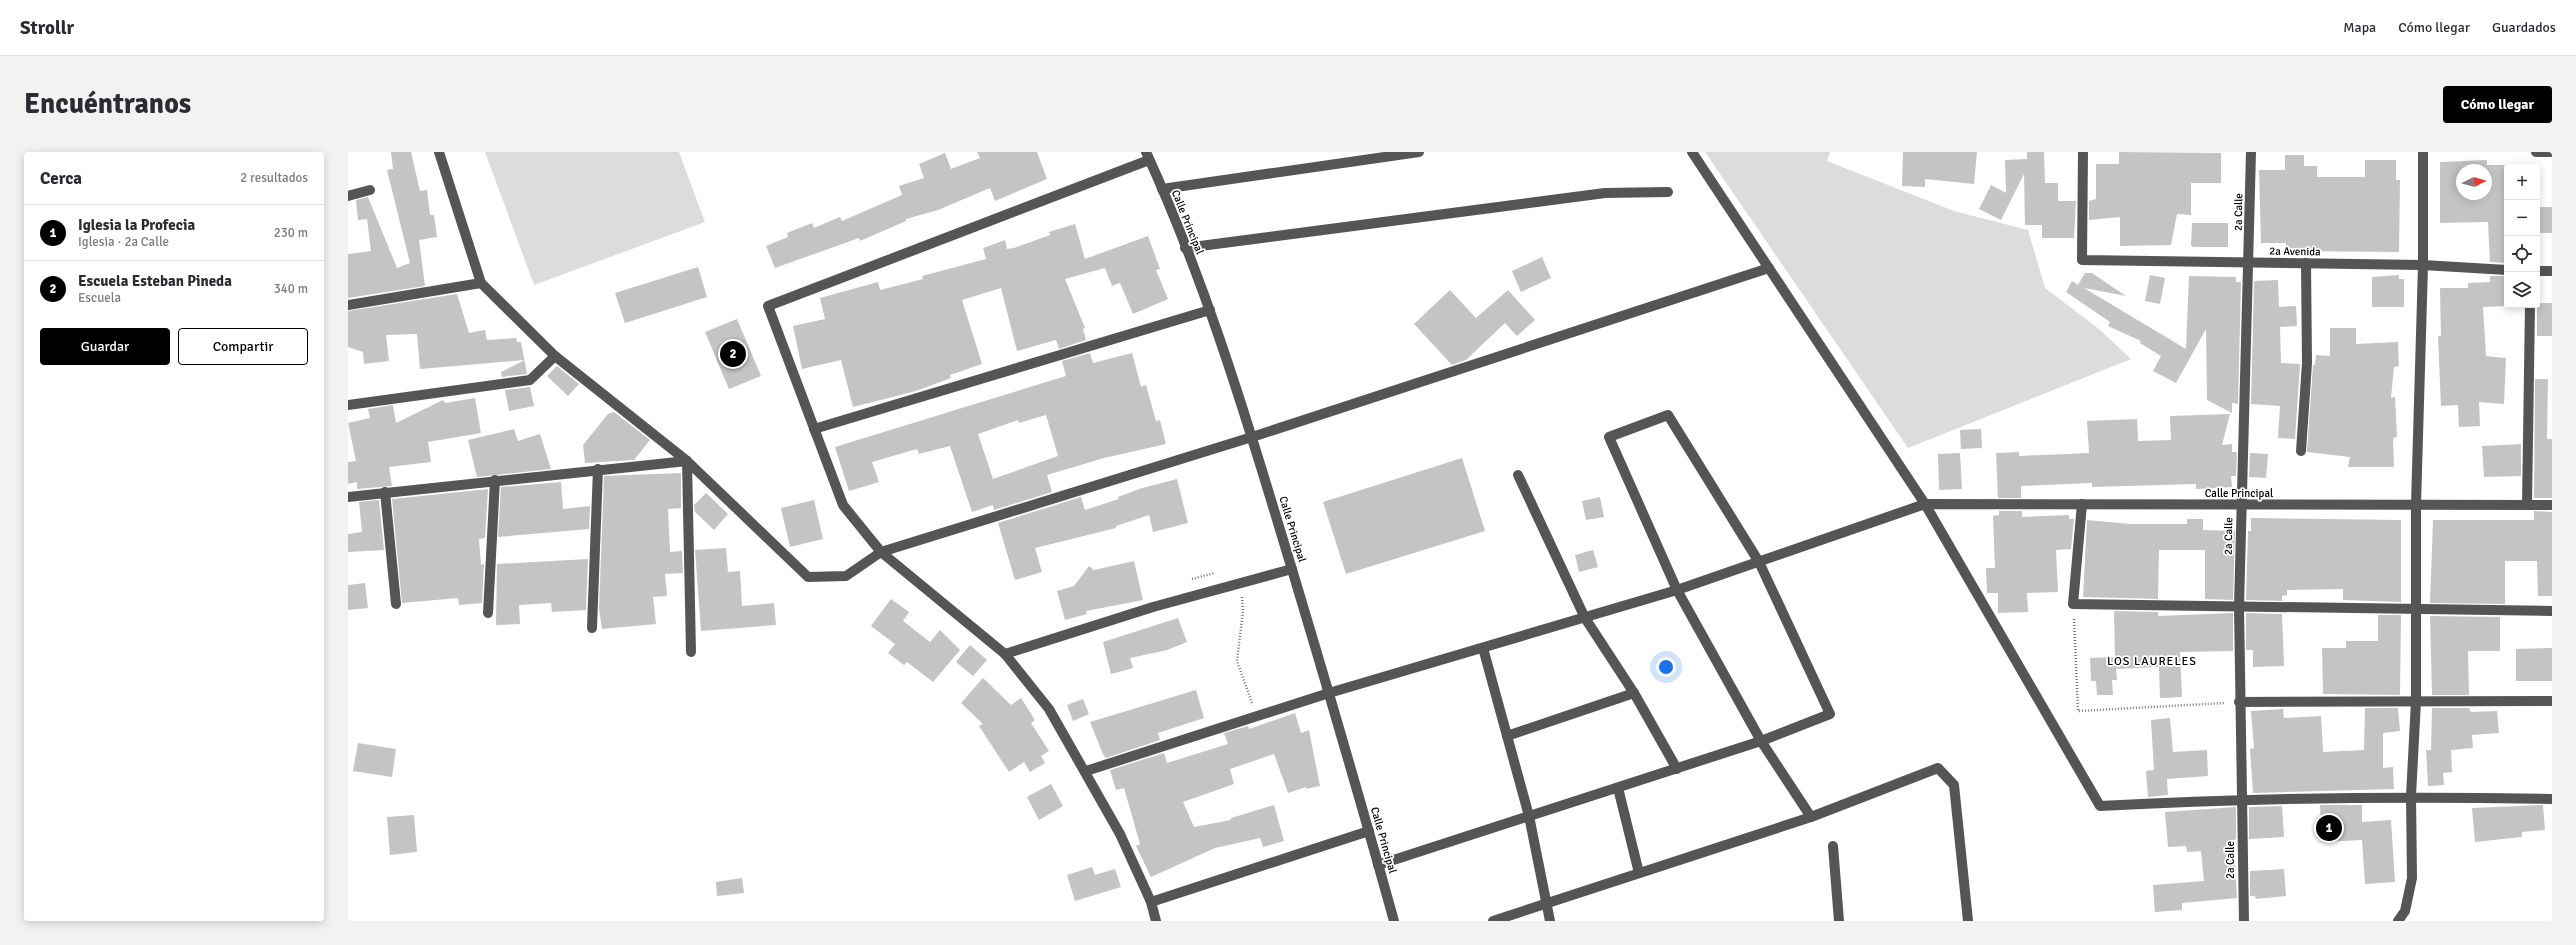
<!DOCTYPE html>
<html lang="es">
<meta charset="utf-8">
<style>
body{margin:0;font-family:Signika,sans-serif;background:#f2f2f3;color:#2b2b33}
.controls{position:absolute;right:12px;top:12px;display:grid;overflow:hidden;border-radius:4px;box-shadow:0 2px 10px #0003}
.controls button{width:36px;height:36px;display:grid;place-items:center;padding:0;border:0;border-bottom:1px solid #e1e1e2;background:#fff;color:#2b2b33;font:20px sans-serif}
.compass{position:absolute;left:2108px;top:12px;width:36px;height:36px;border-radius:50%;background:#fff;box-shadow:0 2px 10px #0003;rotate:85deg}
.you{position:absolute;left:1318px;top:515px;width:14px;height:14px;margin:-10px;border:3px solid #fff;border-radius:50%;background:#1a73e8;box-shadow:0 0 0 6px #1a73e833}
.badge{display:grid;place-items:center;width:26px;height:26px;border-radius:50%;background:#000;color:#fff;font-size:13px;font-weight:700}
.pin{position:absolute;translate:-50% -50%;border:2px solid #fff;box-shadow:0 1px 4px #0006}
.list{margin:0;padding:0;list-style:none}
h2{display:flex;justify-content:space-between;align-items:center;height:52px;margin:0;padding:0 16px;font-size:17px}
h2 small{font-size:13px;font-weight:400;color:#7c7c81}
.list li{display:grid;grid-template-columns:26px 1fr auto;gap:12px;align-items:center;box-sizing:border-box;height:56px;padding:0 16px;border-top:1px solid #e1e1e2}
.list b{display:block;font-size:15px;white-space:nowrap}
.list p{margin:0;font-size:13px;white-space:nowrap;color:#7c7c81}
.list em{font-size:13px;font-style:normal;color:#7c7c81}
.actions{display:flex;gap:8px;padding:12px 16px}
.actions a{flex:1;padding:9px 0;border:1px solid #000;border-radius:4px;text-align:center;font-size:14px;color:#000}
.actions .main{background:#000;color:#fff}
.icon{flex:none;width:22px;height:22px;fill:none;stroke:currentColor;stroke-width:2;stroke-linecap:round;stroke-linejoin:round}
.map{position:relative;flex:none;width:2204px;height:769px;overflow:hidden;border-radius:4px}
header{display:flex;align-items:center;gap:24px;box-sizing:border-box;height:56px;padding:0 20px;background:#fff;border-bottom:1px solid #e1e1e2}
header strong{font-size:19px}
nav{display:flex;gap:22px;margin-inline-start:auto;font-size:14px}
.intro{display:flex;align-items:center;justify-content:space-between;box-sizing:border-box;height:96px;padding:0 24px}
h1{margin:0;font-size:28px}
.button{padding:10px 18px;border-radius:4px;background:#000;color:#fff;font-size:14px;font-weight:700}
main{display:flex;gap:24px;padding:0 24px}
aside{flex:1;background:#fff;border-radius:4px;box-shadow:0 2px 10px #0003}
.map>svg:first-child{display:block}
</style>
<header>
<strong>Strollr</strong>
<nav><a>Mapa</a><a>Cómo llegar</a><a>Guardados</a></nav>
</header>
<div class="intro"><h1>Encuéntranos</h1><a class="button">Cómo llegar</a></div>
<main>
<aside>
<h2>Cerca<small>2 resultados</small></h2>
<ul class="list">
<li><span class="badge">1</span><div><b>Iglesia la Profecia</b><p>Iglesia · 2a Calle</p></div><em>230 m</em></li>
<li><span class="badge">2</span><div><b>Escuela Esteban Pineda</b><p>Escuela</p></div><em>340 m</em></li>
</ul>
<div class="actions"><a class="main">Guardar</a><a>Compartir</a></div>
</aside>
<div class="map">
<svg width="2204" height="769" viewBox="0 0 2204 769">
<rect width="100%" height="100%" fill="#fff"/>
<g fill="#dcdcdc">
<path d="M 137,0 L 331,0 L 357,70 L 186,133 Z"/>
<path d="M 1357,0 L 1482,0 L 1479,9 L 1606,59 L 1680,78 L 1697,136 L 1751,177 L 1783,207 L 1560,296 Z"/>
</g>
<g fill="#c4c4c4" fill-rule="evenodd">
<path d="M 43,0 L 63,0 L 72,39 L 79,38 L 82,63 L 86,63 L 89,85 L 71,88 L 77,134 L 0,146 L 0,102 L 23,99 L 19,67 L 10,68 L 8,48 L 20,45 L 49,116 L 62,111 L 39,18 L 45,17 Z"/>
<path d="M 629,0 L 689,0 L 699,27 L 647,49 L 642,36 L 590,58 L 558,67 L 558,69 L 512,89 L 511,86 L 427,116 L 418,94 L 440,85 L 439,81 L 464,71 L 466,76 L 492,65 L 494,69 L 554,43 L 551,34 L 576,26 L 571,12 L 597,1 L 603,17 L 632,6 Z"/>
<path d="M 1555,0 L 1629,0 L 1626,32 L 1577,27 L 1577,35 L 1554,34 Z"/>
<path d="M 1679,0 L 1696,0 L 1697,31 L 1710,31 L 1710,49 L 1728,49 L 1726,86 L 1694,86 L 1694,73 L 1677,73 L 1676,22 L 1653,68 L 1631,57 L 1643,33 L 1658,41 L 1657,8 L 1679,7 Z"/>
<path d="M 1771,0 L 1873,1 L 1873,31 L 1843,31 L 1843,63 L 1829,62 L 1823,93 L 1772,94 L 1772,65 L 1741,68 L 1741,49 L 1748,47 L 1748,12 L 1771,12 Z"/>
<path d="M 1937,3 L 1956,3 L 1956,14 L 1969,14 L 1969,25 L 2017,25 L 2017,8 L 2048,8 L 2048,28 L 2052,28 L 2051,100 L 1938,99 L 1938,91 L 1913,91 L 1911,18 L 1937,18 Z"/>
<path d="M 2139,8 L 2139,13 L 2159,13 L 2159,111 L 2142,110 L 2140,70 L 2092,71 L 2092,10 ZM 2114,18 L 2138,18 L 2138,42 L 2114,42 Z"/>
<rect x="2189" y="55" width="15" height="26"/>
<path d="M 1844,71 L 1880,71 L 1880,95 L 1845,95 L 1843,93 Z"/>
<path d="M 727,72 L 737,107 L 800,84 L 812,117 L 808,118 L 820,147 L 785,162 L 772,131 L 764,134 L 757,116 L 717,127 L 737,176 L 735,177 L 738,188 L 711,197 L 708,188 L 669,199 L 653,136 L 614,148 L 634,212 L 602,223 L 603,226 L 568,239 L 505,255 L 493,208 L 454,217 L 445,174 L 477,167 L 472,146 L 530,130 L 532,138 L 575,127 L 574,124 L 638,107 L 635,96 L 657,88 L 659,97 L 666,96 L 702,83 L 701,80 Z"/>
<path d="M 1194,105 L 1203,126 L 1173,140 L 1164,119 Z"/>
<path d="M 350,115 L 359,145 L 277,171 L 267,141 Z"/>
<path d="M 1737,121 L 1744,121 L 1778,144 L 1736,136 L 1838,197 L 1841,124 L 1888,125 L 1888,130 L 1893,130 L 1890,252 L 1884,251 L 1884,261 L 1859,248 L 1858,177 L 1828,231 L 1805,219 L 1813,204 L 1792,191 L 1793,189 L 1760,174 L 1762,170 L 1718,140 L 1724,129 L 1730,133 Z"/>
<path d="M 1802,123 L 1817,126 L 1812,152 L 1797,149 Z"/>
<path d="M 2051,123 L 2051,127 L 2056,127 L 2056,155 L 2024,155 L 2024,125 Z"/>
<path d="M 2142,124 L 2159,124 L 2159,154 L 2135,155 L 2138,204 L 2158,206 L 2156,252 L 2131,250 L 2132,274 L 2111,275 L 2110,253 L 2093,254 L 2090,184 L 2093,184 L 2092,136 L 2120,136 L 2120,131 L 2142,130 Z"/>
<path d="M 1930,128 L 1931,155 L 1948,154 L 1949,174 L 1932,175 L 1933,211 L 1952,212 L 1947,287 L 1930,286 L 1932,254 L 1903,252 L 1906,129 Z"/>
<path d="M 1102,138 L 1128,166 L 1160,138 L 1187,168 L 1169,184 L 1157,171 L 1118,208 L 1104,213 L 1066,172 Z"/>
<path d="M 109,142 L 121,181 L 137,178 L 139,188 L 168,186 L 169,190 L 173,190 L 179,222 L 154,225 L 153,220 L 177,208 L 72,217 L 69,182 L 38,183 L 41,209 L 16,212 L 15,200 L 0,195 L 0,159 Z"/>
<rect x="2189" y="151" width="15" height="33"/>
<path d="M 389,167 L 413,224 L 381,237 L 357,180 Z"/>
<path d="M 1982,176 L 2008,176 L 2008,192 L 2050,190 L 2051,214 L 2046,215 L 2043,246 L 2047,245 L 2049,285 L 2045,286 L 2046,315 L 2000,315 L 2002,305 L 1959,300 L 1965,213 L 1967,213 L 1968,203 L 1982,204 Z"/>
<path d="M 742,201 L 745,211 L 784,201 L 793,235 L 798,233 L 808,269 L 812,268 L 818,292 L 756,306 L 699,323 L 704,340 L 646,358 L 645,353 L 624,360 L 602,294 L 571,302 L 569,297 L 524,310 L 531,330 L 501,339 L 487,295 L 718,224 L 714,209 ZM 698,263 L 710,304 L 645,327 L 630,282 L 670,268 L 671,271 Z"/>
<path d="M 209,214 L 231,232 L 220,244 L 199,224 Z"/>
<path d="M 2187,227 L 2200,227 L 2199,287 L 2204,287 L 2204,346 L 2186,346 Z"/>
<path d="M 182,235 L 186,254 L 161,259 L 157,238 Z"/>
<path d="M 127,246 L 133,281 L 80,290 L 83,310 L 41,315 L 44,334 L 9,337 L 9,330 L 0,332 L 0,310 L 8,309 L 0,271 L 22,266 L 20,257 L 45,253 L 48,271 L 95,248 L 97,251 Z"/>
<path d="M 266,260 L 302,288 L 286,308 L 237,311 L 235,293 L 260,262 Z"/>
<path d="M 1882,262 L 1874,293 L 1884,292 L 1884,300 L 1889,300 L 1888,324 L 1883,324 L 1884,335 L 1848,337 L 1848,332 L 1744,335 L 1744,331 L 1673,334 L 1673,346 L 1650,346 L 1648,301 L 1671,300 L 1671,304 L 1741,301 L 1739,269 L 1789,267 L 1790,289 L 1823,288 L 1822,264 Z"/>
<path d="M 166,277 L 170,289 L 192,282 L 203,317 L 129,325 L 120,288 Z"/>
<path d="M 1633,277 L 1634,296 L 1613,297 L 1612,278 Z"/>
<path d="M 2173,292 L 2173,324 L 2136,325 L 2134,294 Z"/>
<path d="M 1612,301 L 1614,337 L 1591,338 L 1590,302 Z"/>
<path d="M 1902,301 L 1920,302 L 1918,326 L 1901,325 Z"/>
<path d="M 1114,306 L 1137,379 L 998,422 L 975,350 Z"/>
<path d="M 333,321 L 333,356 L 320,357 L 322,400 L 334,399 L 335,421 L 317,422 L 319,444 L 305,445 L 308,472 L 254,477 L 251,457 L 256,324 Z"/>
<path d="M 829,327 L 840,371 L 805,380 L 801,363 L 768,374 L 768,376 L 687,396 L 694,420 L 667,428 L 650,371 L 733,345 L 737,358 L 771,347 L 770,345 L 794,336 Z"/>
<path d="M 213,330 L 215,357 L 242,354 L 241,377 L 150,385 L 153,335 Z"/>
<path d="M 140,337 L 137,386 L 131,387 L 133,413 L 136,412 L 134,451 L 111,453 L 110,446 L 54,451 L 44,347 Z"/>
<path d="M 358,341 L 380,362 L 366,378 L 347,360 L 346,353 Z"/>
<path d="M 1252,345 L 1256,365 L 1238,368 L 1234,349 Z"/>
<path d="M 31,348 L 36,398 L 0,400 L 0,382 L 14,380 L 11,350 Z"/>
<path d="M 466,348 L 475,387 L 442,395 L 433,356 Z"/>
<path d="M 1651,359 L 1674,359 L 1674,365 L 1721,363 L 1721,367 L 1726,367 L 1723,397 L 1708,398 L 1710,440 L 1679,441 L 1680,460 L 1650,461 L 1650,441 L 1639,441 L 1638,416 L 1647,416 L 1645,364 L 1651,363 Z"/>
<path d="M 2186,359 L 2204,360 L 2204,444 L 2190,444 L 2189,409 L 2157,409 L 2157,452 L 2082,451 L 2085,368 L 2186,368 Z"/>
<path d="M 1903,366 L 2053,368 L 2053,450 L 1995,448 L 1995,437 L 1939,438 L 1939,443 L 1934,444 L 1934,449 L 1898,448 L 1900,379 L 1903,379 Z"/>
<path d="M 1839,367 L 1855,367 L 1855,378 L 1887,379 L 1885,448 L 1857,447 L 1857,398 L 1811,398 L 1810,447 L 1735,445 L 1739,368 L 1782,372 L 1839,372 Z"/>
<path d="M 378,396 L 380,420 L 392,419 L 394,454 L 426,451 L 428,473 L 353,479 L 347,398 Z"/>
<path d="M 1245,398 L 1250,415 L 1231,420 L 1227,403 Z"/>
<path d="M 240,407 L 238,458 L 204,460 L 203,451 L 171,453 L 172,472 L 148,473 L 149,412 Z"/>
<path d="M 786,409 L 795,448 L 738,459 L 739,462 L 717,468 L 709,439 L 726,434 L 741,414 L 746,418 Z"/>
<path d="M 17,431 L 20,456 L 0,458 L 0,433 Z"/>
<path d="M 543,447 L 561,460 L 555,469 L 582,490 L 592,478 L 612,498 L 585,530 L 559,510 L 556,513 L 540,501 L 547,492 L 523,474 Z"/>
<path d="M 1766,459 L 1810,460 L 1810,464 L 1885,461 L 1885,499 L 1832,500 L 1834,545 L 1812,546 L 1811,515 L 1768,517 L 1769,528 L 1764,528 L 1765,543 L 1749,543 L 1748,529 L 1743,529 L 1742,506 L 1767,505 Z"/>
<path d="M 1898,461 L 1934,462 L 1936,514 L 1905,515 L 1905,498 L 1898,498 Z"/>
<path d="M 2030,463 L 2053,463 L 2052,543 L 1975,542 L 1974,496 L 1998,496 L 1998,489 L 2030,489 Z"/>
<path d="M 2082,464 L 2152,465 L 2152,499 L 2120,499 L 2121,543 L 2084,543 Z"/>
<path d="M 830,466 L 839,490 L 819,498 L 782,506 L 785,516 L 763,522 L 755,490 Z"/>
<path d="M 622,493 L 639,508 L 625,524 L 608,510 Z"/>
<path d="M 2204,496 L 2204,529 L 2168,529 L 2168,497 Z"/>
<path d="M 635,526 L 663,553 L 673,546 L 687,568 L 683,571 L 701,599 L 693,604 L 697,611 L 682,620 L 676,610 L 661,620 L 631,574 L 635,572 L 613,551 Z"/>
<path d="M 848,538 L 856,566 L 810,581 L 812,588 L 758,606 L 755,602 L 742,570 Z"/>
<path d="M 735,547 L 741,562 L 725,569 L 719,553 Z"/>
<path d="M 2017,556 L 2050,556 L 2052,579 L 2035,581 L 2035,616 L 2045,615 L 2046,637 L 1905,641 L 1902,597 L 1906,596 L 1903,559 L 1935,557 L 1936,566 L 1973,564 L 1975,600 L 2016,598 Z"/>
<path d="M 2084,556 L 2121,556 L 2123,560 L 2149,559 L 2151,581 L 2124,583 L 2125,596 L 2103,598 L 2104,620 L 2095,621 L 2096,633 L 2080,634 L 2078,598 L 2083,598 Z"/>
<path d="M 947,561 L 953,581 L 961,578 L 972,634 L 958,637 L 958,635 L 940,641 L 926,602 L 882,617 L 886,632 L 835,650 L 846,675 L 883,668 L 883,666 L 926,653 L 936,689 L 915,695 L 912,686 L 867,696 L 803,725 L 788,694 L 792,692 L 776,636 L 768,638 L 762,618 L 816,601 L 819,611 L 880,592 L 876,581 L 900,574 L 901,577 Z"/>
<path d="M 1822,566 L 1825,600 L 1859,598 L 1860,624 L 1819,627 L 1820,643 L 1800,645 L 1798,619 L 1806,618 L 1803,568 Z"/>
<path d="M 10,591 L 48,597 L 44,625 L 5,619 Z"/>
<path d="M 703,632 L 715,654 L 691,668 L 679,645 Z"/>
<path d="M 1972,653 L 2014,653 L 2014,670 L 2043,668 L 2047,730 L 2017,732 L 2014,688 L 1974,690 Z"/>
<path d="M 2195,653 L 2197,678 L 2174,680 L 2174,685 L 2127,690 L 2124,656 Z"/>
<path d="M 1934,654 L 1936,685 L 1901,687 L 1901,655 Z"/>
<path d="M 1888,655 L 1888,687 L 1886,688 L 1889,746 L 1834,751 L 1834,758 L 1807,760 L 1805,733 L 1856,729 L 1853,699 L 1839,700 L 1838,694 L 1820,695 L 1817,660 Z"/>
<path d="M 66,663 L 69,700 L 42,703 L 39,665 Z"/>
<path d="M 744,715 L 747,723 L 767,717 L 773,735 L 727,749 L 719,723 Z"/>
<path d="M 1936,717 L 1938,744 L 1908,747 L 1907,744 L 1902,744 L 1902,719 Z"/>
<path d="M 394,726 L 396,741 L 369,744 L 368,730 Z"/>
</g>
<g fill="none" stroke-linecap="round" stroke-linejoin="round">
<g stroke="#777" stroke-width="2.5" stroke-dasharray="1 2" stroke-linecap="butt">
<path d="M 844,427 L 866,421"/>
<path d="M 894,445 L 895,459 L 889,509 L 904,551"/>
<path d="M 1726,467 L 1730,559 L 1877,551"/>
</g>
<g stroke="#555" stroke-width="10">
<path d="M 91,0 L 133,131 L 207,204 L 339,309 L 460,425 L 498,424 L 533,400 L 904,285 L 1421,116"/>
<path d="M 798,0 C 853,120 892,245 930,371 C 970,503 1009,636 1046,769"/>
<path d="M 1344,0 L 1577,352 L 1752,654 C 1903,646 2053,644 2204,647"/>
<path d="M 1735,0 L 1734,108 L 2075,113 L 2159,118"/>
<path d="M 2188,0 L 2204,0"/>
<path d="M 801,8 L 420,154 L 495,353 L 533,400 L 657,502 L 701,557 L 772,682 L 803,750 L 808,769"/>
<path d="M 814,37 L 1071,0"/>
<path d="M 0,44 L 22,38"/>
<path d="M 837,96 L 1257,41 L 1320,40"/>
<path d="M 2189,119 L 2204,119"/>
<path d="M 0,153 L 133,131"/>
<path d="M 0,253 L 182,228 L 207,204"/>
<path d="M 466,277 L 862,158"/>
<path d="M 1953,299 L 1959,211 L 1958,111"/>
<path d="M 1170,323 L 1237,466 L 1286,541 L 1329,617"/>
<path d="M 37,340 L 48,452"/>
<path d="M 0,345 L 339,309 L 343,500"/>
<path d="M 1734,352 L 1725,452 L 2204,459"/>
<path d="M 2179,353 L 2182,153"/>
<path d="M 140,461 L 147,328"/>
<path d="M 244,476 L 250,317"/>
<path d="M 1135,496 L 1181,664 L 1202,769"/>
<path d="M 657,502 L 805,455 L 944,417"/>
<path d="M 1891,550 L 2204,549"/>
<path d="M 1159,584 L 1286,541"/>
<path d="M 738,619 L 981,541 L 1329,438 L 1577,352 L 2204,353"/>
<path d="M 1270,636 L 1291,721"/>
<path d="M 1485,694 L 1491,769"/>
<path d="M 1030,713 L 1413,589 L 1482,562 L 1411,410 L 1320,263 L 1261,285 L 1329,438 L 1413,589 L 1463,665"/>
<path d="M 803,750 L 1021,679"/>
<path d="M 1145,769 L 1463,665 L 1590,616 L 1606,633 L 1620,769"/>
<path d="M 1896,769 L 1891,455 L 1903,0"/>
<path d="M 2050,769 L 2057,759 L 2064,726 L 2063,644 L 2068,549 L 2068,353 L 2075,113 L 2075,0"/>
</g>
</g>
<g text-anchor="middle" stroke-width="3.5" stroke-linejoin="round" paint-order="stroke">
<g font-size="11" fill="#000" stroke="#fff">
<text transform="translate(1890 60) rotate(-89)" y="4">2a Calle</text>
<text transform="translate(840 70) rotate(68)" y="4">Calle Principal</text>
<text transform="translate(1947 99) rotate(1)" y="4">2a Avenida</text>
<text x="1891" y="345">Calle Principal</text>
<text transform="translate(945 377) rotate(73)" y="4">Calle Principal</text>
<text transform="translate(1880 384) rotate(-89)" y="4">2a Calle</text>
<text transform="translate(1036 688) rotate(74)" y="4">Calle Principal</text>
<text transform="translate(1882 708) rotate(-90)" y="4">2a Calle</text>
</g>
<g font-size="12" letter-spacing="1" fill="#000" stroke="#fff">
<text x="1804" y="513">LOS LAURELES</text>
</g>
</g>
</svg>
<div class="controls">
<button>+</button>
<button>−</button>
<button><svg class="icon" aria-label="locate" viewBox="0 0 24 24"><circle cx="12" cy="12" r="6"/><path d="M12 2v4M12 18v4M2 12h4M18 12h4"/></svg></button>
<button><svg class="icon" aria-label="layers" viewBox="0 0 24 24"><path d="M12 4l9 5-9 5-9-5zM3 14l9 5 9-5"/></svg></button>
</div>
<svg class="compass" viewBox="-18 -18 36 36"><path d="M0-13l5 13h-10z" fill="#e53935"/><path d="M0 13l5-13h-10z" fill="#7c7c81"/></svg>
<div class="you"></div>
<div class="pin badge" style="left:1981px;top:676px">1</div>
<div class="pin badge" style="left:385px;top:202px">2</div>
</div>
</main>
